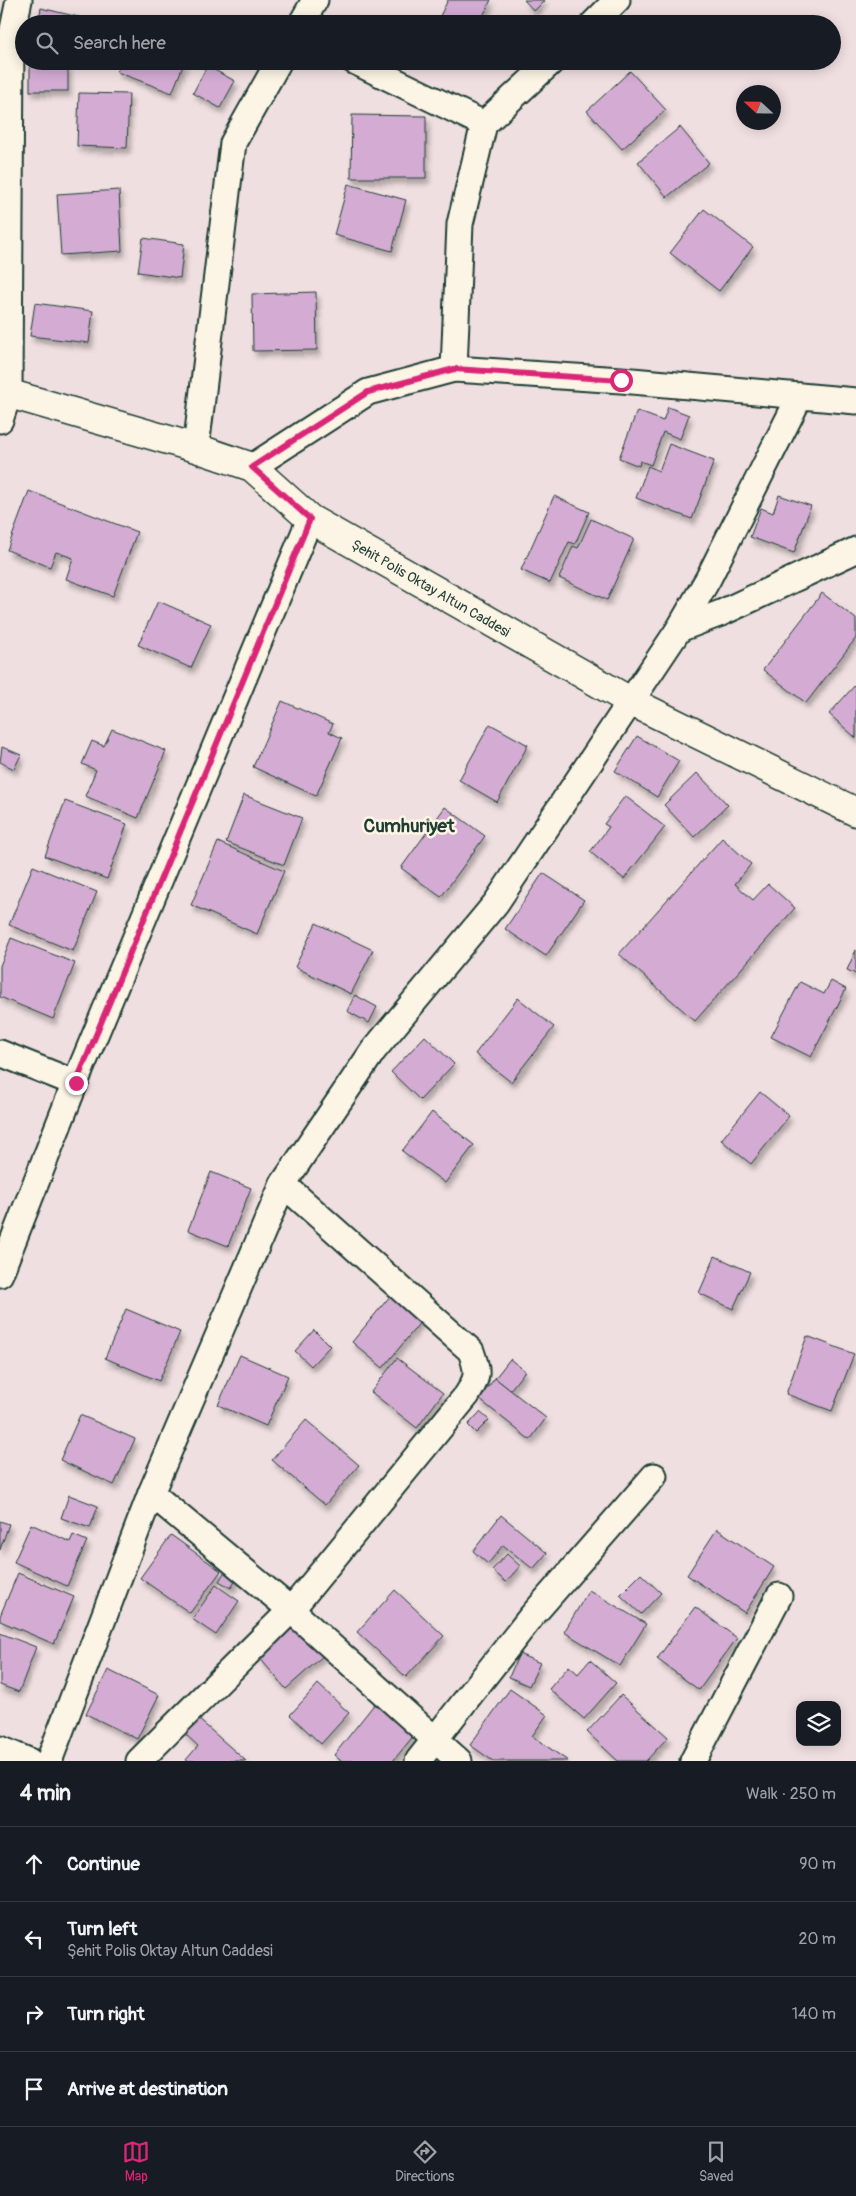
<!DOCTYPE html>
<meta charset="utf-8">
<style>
body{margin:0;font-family:Pangolin,sans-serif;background:#20242c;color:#f1f3f6}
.controls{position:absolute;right:15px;bottom:15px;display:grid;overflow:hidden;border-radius:10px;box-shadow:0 2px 12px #0003}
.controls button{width:45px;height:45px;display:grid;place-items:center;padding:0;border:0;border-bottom:1px solid #363941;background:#171b24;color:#f1f3f6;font:25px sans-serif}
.compass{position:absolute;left:736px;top:85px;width:45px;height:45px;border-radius:50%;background:#171b24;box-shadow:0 2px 12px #0003;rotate:292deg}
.stop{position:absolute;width:15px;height:15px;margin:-11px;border:4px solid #db2777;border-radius:50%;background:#fff}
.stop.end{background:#db2777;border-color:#fff;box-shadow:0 1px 5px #0008}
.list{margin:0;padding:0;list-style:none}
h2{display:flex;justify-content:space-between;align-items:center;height:65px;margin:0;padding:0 20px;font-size:21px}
h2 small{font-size:16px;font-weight:400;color:#9ea1a6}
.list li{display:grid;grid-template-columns:32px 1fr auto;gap:15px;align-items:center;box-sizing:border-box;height:75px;padding:0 20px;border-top:1px solid #363941}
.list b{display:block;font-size:19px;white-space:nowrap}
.list p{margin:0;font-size:16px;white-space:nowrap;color:#9ea1a6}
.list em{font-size:16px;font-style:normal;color:#9ea1a6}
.icon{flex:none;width:28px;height:28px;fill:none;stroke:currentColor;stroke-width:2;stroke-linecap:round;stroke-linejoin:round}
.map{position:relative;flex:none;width:856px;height:1761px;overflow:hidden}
.search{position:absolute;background:#171b24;box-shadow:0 2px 12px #0003;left:15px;right:15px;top:15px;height:55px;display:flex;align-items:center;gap:12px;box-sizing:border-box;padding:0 18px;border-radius:28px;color:#9ea1a6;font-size:19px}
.sheet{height:365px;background:#171b24}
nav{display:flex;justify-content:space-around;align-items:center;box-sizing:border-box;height:70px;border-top:1px solid #363941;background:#171b24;font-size:14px;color:#9ea1a6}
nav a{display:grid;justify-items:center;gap:2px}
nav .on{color:#db2777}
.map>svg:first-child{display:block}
</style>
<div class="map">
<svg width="856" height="1761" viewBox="0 0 856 1761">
<defs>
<filter id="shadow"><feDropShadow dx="3" dy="5.5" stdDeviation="2.5" flood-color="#0004"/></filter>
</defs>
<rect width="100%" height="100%" fill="#f0dfe0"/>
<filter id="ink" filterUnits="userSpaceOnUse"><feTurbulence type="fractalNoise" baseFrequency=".02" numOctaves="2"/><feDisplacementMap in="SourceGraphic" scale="10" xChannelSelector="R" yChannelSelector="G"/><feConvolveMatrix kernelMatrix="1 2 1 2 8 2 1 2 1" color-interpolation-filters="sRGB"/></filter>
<g filter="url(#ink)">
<g fill="#d3abd3" stroke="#1f3d34" filter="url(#shadow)">
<path d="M 448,0 L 491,0 L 479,24 L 436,24 Z"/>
<path d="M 524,0 L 545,0 L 534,11 Z"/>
<path d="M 41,8 L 91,20 L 90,24 L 38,24 Z"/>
<path d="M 121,61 L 185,61 L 172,93 L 117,72 Z"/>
<rect x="30" y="66" width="38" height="25"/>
<path d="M 207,66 L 235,81 L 220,108 L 193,93 Z"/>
<path d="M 630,71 L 666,110 L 622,149 L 587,111 Z"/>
<path d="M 79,93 L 129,94 L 127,148 L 77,146 Z"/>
<path d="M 352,115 L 426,116 L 426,178 L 351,178 Z"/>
<path d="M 680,127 L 709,163 L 667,197 L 638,162 Z"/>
<path d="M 348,184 L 406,200 L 392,251 L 334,235 Z"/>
<path d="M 119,190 L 122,251 L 61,255 L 57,194 Z"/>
<path d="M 704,209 L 753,247 L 719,291 L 670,253 Z"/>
<path d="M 143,238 L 184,244 L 180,278 L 138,272 Z"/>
<path d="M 316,292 L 317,350 L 253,351 L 252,294 Z"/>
<path d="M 35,303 L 93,311 L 89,343 L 30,336 Z"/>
<path d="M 668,407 L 689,415 L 680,439 L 663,432 L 651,465 L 640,461 L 639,466 L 619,458 L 637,411 L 663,421 Z"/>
<path d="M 669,444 L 714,461 L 692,519 L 636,498 L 648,466 L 659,471 Z"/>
<path d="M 29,491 L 137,532 L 113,596 L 66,579 L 73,558 L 56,552 L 50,567 L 7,550 Z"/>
<path d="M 779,495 L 811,506 L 794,553 L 750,537 L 761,508 L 773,513 Z"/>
<path d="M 554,496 L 589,512 L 575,544 L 569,542 L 550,583 L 521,570 Z"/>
<path d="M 591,519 L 634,539 L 607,600 L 559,578 L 573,546 L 578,548 Z"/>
<path d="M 822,593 L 856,619 L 856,638 L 806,703 L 763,670 Z"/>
<path d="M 158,601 L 211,624 L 191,668 L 138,645 Z"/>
<path d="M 856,684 L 856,738 L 829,714 Z"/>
<path d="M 282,701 L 333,724 L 329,732 L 342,738 L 316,796 L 253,767 Z"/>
<path d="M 490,724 L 528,745 L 497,802 L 459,780 Z"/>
<path d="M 112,729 L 166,751 L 138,818 L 85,796 L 96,770 L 82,764 L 92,741 L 104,746 Z"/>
<path d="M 637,736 L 679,761 L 657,797 L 615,771 Z"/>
<path d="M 2,747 L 21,755 L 14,769 L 0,762 Z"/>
<path d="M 697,773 L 728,805 L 694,837 L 664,805 Z"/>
<path d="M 244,795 L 302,818 L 284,865 L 226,842 Z"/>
<path d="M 625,796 L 665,827 L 624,879 L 590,852 L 609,827 L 604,824 Z"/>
<path d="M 65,801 L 127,824 L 107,879 L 45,856 Z"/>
<path d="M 445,807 L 485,836 L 441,897 L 401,868 Z"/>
<path d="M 722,838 L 751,864 L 735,884 L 753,900 L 768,884 L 795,908 L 695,1021 L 619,954 Z"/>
<path d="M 218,842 L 284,871 L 257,934 L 191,905 Z"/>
<path d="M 33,866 L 97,892 L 73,951 L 9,925 Z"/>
<path d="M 543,873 L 584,900 L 546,956 L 505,929 Z"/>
<path d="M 316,923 L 373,950 L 351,994 L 295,967 Z"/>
<path d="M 11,938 L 75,963 L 53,1019 L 0,997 L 0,966 Z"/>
<path d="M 856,950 L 856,974 L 847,970 Z"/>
<path d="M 831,981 L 846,989 L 811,1057 L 771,1037 L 800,982 L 824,994 Z"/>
<path d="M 355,995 L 377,1007 L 369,1023 L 347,1011 Z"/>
<path d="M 518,998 L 554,1027 L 511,1082 L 475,1054 Z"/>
<path d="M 425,1036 L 454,1064 L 420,1100 L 391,1072 Z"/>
<path d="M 760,1092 L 789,1116 L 751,1164 L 721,1140 Z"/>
<path d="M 432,1112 L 474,1145 L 445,1183 L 402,1151 Z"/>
<path d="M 211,1172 L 251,1188 L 228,1246 L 188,1230 Z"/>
<path d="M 715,1256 L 750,1272 L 733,1309 L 699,1293 Z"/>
<path d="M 391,1295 L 422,1320 L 383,1368 L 352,1342 Z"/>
<path d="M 126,1309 L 180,1332 L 159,1381 L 105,1358 Z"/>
<path d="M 314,1330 L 330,1346 L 311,1366 L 295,1351 Z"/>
<path d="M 807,1336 L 854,1354 L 832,1411 L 786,1394 Z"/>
<path d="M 240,1355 L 288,1376 L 266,1426 L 218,1405 Z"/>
<path d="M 397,1358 L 443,1393 L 417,1428 L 371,1392 Z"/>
<path d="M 510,1359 L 525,1371 L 510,1390 L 495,1378 Z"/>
<path d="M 495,1378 L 546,1418 L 530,1440 L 479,1399 Z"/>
<path d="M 480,1412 L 489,1420 L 476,1433 L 468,1425 Z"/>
<path d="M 80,1415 L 135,1439 L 114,1485 L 60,1460 Z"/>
<path d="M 306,1420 L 359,1465 L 325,1505 L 272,1460 Z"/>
<path d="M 69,1495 L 98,1506 L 90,1528 L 61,1518 Z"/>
<path d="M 501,1515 L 547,1553 L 533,1569 L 503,1545 L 488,1564 L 473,1551 Z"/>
<path d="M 0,1521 L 9,1524 L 0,1550 Z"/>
<path d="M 31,1524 L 70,1542 L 73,1535 L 87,1541 L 67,1586 L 14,1562 Z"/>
<path d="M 717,1529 L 774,1567 L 745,1613 L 687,1575 Z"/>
<path d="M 171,1535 L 221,1571 L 190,1613 L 140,1578 Z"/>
<path d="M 507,1554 L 520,1566 L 506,1582 L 492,1570 Z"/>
<path d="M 227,1568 L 239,1575 L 231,1588 L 219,1581 Z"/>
<path d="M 18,1573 L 74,1597 L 54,1644 L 0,1621 L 0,1616 Z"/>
<path d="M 641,1574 L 661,1593 L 641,1614 L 620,1595 Z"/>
<path d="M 216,1585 L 239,1601 L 216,1635 L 192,1619 Z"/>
<path d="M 395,1590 L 444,1636 L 406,1677 L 357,1632 Z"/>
<path d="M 589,1590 L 646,1624 L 620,1666 L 564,1632 Z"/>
<path d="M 695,1607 L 737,1638 L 699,1690 L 657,1659 Z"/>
<path d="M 295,1622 L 324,1655 L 286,1689 L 258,1656 Z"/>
<path d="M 0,1633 L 36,1647 L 19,1692 L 0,1685 Z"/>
<path d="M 519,1654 L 540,1663 L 529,1686 L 509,1677 Z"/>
<path d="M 590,1660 L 616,1683 L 584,1719 L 549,1689 L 569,1666 L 578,1674 Z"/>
<path d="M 108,1670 L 159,1695 L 137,1739 L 86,1714 Z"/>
<path d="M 318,1684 L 349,1713 L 321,1744 L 290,1715 Z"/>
<path d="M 510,1689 L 547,1715 L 532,1736 L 568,1761 L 493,1761 L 470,1745 Z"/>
<path d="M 621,1695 L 668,1737 L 646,1761 L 618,1761 L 587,1732 Z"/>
<path d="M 376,1702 L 415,1734 L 393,1761 L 341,1761 L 334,1755 Z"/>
<path d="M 196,1717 L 246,1761 L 185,1761 L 198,1746 L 183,1732 Z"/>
</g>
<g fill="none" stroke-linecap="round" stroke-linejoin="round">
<defs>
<g id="street">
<path d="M 301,24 L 315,0"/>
<path d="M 593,24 L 617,0"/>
<path d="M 354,61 L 484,124"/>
<path d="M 454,369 L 460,224 L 484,124 L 552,61"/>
<path d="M 0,420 L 9,393 L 11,39 L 19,0"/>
<path d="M 196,448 L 233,143 L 279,61"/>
<path d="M 252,467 L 368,392 L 454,369 L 621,380 L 856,401"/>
<path d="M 679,629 L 721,613 L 856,550"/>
<path d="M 0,1053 L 75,1083"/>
<path d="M 0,1274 L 75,1083 L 310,519"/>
<path d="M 151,1493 L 291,1610 L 459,1761"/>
<path d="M 0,1749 L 29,1761"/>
<path d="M 49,1761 L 151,1493 L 283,1184 L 373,1051 L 496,903 L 679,629 L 708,579 L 800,396"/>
<path d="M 139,1761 L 291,1610 L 467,1395 C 479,1376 478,1372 471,1351 L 283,1184"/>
<path d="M 418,1761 L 531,1617 L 654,1476"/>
<path d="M 693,1761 L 779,1596"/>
</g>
<path id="secondary" d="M 0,391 L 196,448 L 252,467 L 310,519 L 630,701 L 856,812"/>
</defs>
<use href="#street" stroke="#1f3d34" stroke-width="29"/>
<use href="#secondary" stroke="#1f3d34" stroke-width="31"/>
<use href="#street" stroke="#fcf5e5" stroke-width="25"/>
<use href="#secondary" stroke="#fcf5e5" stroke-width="28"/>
</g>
</g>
<g fill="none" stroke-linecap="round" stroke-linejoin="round" filter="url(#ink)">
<path stroke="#db2777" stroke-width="6" d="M 76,1083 L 310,519 L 252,467 L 368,392 L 454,369 L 621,380"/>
</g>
<g text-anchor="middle" stroke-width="5" stroke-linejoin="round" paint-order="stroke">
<g font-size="14" fill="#1f3d34" stroke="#fcf5e5">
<text transform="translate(431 588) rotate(30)" y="5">Şehit Polis Oktay Altun Caddesi</text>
</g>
<g font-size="19" font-weight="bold" fill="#1f3d34" stroke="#fcf5e5">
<text x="409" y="832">Cumhuriyet</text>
</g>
</g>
</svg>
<div class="controls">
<button><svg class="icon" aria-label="layers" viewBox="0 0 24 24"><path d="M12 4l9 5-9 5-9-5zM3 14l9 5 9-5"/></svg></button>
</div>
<svg class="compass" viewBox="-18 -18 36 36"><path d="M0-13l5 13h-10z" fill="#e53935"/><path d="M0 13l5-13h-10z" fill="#9ea1a6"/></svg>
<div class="stop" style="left:621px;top:380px"></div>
<div class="stop end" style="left:76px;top:1083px"></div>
<div class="search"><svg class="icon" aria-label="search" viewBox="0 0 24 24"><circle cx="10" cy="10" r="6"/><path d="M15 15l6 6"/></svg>Search here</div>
</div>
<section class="sheet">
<h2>4 min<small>Walk · 250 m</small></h2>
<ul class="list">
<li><svg class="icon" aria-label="ahead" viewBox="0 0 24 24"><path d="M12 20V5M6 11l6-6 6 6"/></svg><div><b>Continue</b></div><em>90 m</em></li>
<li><svg class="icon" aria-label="left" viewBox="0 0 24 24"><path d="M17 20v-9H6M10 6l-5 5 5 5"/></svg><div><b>Turn left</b><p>Şehit Polis Oktay Altun Caddesi</p></div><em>20 m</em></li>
<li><svg class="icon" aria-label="right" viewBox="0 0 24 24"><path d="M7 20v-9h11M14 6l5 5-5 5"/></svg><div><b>Turn right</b></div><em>140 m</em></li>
<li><svg class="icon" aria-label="arrive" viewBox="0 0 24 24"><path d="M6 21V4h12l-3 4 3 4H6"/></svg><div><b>Arrive at destination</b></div></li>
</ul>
</section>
<nav>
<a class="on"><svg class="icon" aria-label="map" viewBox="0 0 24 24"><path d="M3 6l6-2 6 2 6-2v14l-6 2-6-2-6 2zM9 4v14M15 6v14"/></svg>Map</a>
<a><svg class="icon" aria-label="directions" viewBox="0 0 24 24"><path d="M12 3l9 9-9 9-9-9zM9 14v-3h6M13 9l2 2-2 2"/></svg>Directions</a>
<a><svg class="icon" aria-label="saved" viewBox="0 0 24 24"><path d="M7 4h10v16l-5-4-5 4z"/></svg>Saved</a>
</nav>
